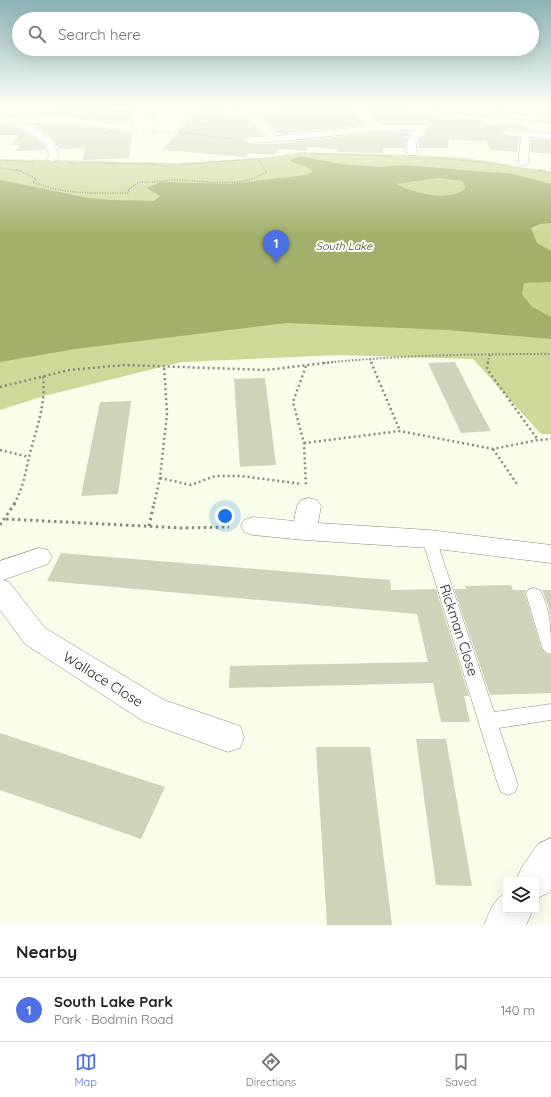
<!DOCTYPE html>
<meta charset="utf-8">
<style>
body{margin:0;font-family:Quicksand,sans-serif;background:#f2f2f2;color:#202124}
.controls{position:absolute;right:12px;bottom:12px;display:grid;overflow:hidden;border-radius:4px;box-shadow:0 4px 16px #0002}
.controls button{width:36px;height:36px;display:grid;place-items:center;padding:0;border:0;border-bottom:1px solid #e0e0e0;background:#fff;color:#202124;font:20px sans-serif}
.you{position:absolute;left:225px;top:516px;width:14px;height:14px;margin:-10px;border:3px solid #fff;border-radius:50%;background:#1a73e8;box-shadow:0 0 0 6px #1a73e833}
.badge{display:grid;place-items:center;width:26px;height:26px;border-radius:50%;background:#4d71e5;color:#fff;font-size:13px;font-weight:700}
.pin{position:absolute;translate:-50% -33px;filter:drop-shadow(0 1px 2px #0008)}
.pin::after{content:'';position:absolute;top:21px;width:14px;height:12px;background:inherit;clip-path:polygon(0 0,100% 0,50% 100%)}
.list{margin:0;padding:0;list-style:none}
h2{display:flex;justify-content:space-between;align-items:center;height:52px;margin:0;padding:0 16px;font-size:17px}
h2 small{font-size:13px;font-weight:400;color:#757577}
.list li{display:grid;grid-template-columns:26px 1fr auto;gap:12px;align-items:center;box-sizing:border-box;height:64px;padding:0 16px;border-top:1px solid #e0e0e0}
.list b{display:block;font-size:15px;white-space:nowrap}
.list p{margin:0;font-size:13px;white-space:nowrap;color:#757577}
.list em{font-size:13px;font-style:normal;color:#757577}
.icon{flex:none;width:22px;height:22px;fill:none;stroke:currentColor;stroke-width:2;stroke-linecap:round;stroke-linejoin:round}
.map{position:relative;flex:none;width:551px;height:925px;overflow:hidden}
.search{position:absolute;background:#fff;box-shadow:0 4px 16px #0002;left:12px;right:12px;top:12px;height:44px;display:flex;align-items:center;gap:10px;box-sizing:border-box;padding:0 14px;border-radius:22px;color:#757577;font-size:15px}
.sheet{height:116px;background:#fff}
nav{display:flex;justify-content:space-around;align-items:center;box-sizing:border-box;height:56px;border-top:1px solid #e0e0e0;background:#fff;font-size:11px;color:#757577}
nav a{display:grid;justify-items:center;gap:2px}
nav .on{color:#4d71e5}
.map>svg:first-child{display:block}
</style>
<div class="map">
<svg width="551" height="925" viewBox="0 0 551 925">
<rect width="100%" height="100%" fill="#f9feea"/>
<path fill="#ccd999" d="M 300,152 L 409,155 L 466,158 L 551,172 L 551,434 L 541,434 L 473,359 L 338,355 L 182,362 L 44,396 L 0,410 L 0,159 L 178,163 L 265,158 Z"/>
<g fill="#c6d48f">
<path d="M 438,178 L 462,181 L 466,188 C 447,204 415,192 395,184 Z"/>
<path d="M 551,282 L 551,317 L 531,306 L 522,294 L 524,283 Z"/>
</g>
<path fill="#a3b06c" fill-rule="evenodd" d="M 302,157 L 342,164 L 379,167 L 403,165 L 513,174 L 551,184 L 551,223 L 540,224 L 531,228 L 537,243 L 551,251 L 551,282 L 524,283 L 522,294 L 531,306 L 551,317 L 551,339 L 447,330 L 287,323 L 75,349 L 0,362 L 0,180 L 89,198 L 111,200 L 154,201 L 160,196 L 147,188 L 161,182 L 229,184 L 307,175 L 313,172 L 307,167 L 289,161 L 295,158 ZM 438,178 L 462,181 L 466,188 C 448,203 415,193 396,184 Z"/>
<g fill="#ced3ba">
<path d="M 201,106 L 348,106 L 367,125 L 278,134 L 260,115 L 280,113 L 282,109 L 280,106 L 226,108 L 221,112 L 221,114 L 226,118 L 247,117 L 264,135 L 245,137 L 243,140 L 249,144 L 275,144 L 378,132 L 410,132 L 408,135 L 405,148 L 383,148 L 384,153 L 337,152 L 336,149 L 309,147 L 305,151 L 280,149 L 274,155 L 249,153 L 245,157 L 162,150 Z"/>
<path d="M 361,106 L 400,106 L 408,110 L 408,113 L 436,113 L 443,120 L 481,119 L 488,125 L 521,124 L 531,130 L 505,128 L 499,133 L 502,136 L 519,138 L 518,152 L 490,150 L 487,141 L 449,140 L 448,148 L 418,148 L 419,140 L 429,128 L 427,124 L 381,124 Z"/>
<path d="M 82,107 L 81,111 L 134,109 L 133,124 L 64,116 L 0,116 L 0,114 L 53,112 L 53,108 Z"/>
<path d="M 30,124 L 64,124 L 132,133 L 129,158 L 83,160 L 85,148 L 58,149 L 53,139 Z"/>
<path d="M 0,125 L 13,125 L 44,144 L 46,150 L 15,151 L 20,145 L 10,145 L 19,135 L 0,135 Z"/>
<path d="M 531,139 L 551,140 L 551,154 L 530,152 Z"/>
<path d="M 455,362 L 477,405 L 491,431 L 461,433 L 428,363 Z"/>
<path d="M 265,378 L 276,465 L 240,467 L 234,379 Z"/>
<path d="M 131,401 L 118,494 L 81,496 L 100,402 Z"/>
<path d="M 61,553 L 390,580 L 391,590 L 436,589 L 469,696 L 464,696 L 470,722 L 441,722 L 433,683 L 229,688 L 230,666 L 428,662 L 417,614 L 47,581 Z"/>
<path d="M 511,585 L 513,590 L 526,590 L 525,594 L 541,647 L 545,653 L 551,655 L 551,693 L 490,695 L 454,589 L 466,589 L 465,586 Z"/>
<path d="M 542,590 L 551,590 L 551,620 L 548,605 Z"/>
<path d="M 0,733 L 165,787 L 141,839 L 0,790 Z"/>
<path d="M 416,739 L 446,739 L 472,886 L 436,885 Z"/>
<path d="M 316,747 L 370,747 L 392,925 L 327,925 Z"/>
</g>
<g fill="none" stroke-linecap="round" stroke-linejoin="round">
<defs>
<g id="service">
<path d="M 429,534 L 434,535 L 436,539 L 494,712 L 551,704 L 551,720 L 499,728 L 518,785 L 515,792 L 508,795 L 501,792 L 498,785 L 422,539 L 424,535 Z"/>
<path d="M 534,588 L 540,590 C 551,611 551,631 551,654 L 545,652 L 542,647 L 526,594 L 528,590 Z"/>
</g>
<g id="minor">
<path d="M 349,106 L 358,106 L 380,125 L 426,125 L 428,127 C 421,135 412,142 418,153 L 417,155 L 409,155 L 406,149 L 409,135 L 414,130 L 378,131 L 275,142 L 249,143 L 244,140 L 246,138 L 267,136 L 248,115 L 226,116 L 222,113 L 226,110 L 280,108 L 281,110 L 280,112 L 257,114 L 277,136 L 370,126 Z"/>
<path d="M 401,106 L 437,106 L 551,116 L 551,122 L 405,108 Z"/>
<path d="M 14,117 L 64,117 L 133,126 L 138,129 L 133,132 L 64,123 L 25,123 L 52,140 L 59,155 L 56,161 L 52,162 L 47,159 L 49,155 L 45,143 L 13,123 L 0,124 L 0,118 Z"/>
<path d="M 505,130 L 551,133 L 551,139 L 530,137 L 528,163 L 523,166 L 518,163 L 521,137 L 502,135 L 500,133 Z"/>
<path d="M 309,498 L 317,500 L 321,506 L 318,523 L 429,530 L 551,545 L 551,563 L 429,548 L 304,540 L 253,535 L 244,532 L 241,526 L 244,520 L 253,517 L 294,521 L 297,506 L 301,500 Z"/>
<path d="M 39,548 L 48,550 L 52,557 L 48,564 L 3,580 L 9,582 L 45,628 L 164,700 L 240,726 L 244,737 L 240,748 L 228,752 L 143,721 L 25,644 L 0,610 L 0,561 Z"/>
<path d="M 551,838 L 551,890 L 548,893 L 536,899 L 536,880 L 516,880 L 522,867 L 538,844 Z"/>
<path d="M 506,893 L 506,910 L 533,910 L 526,925 L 484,925 C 489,913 494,898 506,893 Z"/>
</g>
</defs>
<use href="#service" stroke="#888e76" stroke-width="1"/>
<use href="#minor" stroke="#888e76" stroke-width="1"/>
<g stroke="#888b7d" stroke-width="1" stroke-dasharray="1 1.5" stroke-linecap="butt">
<path d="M 153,106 L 155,117"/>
<path d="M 145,117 L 155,117 L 153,133"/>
<path d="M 196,124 L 212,123 L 203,106"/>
<path d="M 150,132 L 189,133 L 233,139"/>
<path d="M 311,154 L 394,156"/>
<path d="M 431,157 L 507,165"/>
<path d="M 0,160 L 35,162"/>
<path d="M 258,160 L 266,171"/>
<path d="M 70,163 L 150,164 L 167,166 L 276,157"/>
<path d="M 0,168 L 21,171"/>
<path d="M 538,170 L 543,171"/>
</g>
<g stroke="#888b7d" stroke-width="1.5" stroke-dasharray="1 1.5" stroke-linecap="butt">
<path d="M 16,170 L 21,171 L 36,179 L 33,183 C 42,184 51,189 60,190 C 82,194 105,193 128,193 L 129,189 L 139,182 C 153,183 165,180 179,180 C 209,181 239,189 266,172 L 266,170"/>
<path d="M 539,170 L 551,173"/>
</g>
<g stroke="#888b7d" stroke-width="2" stroke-dasharray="1.5 2" stroke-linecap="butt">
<path d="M 370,359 L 372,363"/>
<path d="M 324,363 C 400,355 475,354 551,354"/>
<path d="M 488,363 L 490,354"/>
</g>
<g stroke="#888b7d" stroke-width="2.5" stroke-dasharray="2 3" stroke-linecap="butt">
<path d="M 371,362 L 400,431"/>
<path d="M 488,362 L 487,369 L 538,440"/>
<path d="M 306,366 L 293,402 L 304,443 L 306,486"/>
<path d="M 0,387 L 69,370 L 125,365 L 266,370 L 333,362"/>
<path d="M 304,443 L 400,431 L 493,449 L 538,440 L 551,439"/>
<path d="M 493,449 L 517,484"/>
<path d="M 0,450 L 29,457"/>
<path d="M 160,478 L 191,485 L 215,476 L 241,476 L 302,484"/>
<path d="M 14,504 C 24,487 26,468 31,449 C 38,424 46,402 43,376"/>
<path d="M 154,504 L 160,478 L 167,413 L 164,366"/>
</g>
<g stroke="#888b7d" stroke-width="3" stroke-dasharray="2.5 3.5" stroke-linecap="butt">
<path d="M 6,519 L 182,528 L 229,527"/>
<path d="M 0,525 L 15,503"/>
<path d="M 149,526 L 154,503"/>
</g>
<use href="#service" fill="#fff" fill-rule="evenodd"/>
<use href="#minor" fill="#fff" fill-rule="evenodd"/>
</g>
<linearGradient id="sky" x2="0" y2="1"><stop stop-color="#8cb2b6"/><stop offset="0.45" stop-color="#fcfff6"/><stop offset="1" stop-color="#fcfff6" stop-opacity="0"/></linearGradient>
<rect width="551" height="236" fill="url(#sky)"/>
<g text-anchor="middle" stroke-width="4" stroke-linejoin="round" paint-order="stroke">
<g font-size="11" font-style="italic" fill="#3e4612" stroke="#fff">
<text x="344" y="250">South Lake</text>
</g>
<g font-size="14" fill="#25271d" stroke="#fff">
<text transform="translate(459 630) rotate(72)" y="5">Rickman Close</text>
<text transform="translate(103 679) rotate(32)" y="5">Wallace Close</text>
</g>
</g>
</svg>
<div class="controls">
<button><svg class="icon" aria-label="layers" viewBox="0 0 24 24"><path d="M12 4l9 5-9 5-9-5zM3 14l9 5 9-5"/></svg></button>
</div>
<div class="you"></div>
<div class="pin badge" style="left:276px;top:263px">1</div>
<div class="search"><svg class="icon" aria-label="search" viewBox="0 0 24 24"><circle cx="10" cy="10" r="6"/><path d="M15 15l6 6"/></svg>Search here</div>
</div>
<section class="sheet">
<h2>Nearby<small></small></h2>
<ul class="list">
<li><span class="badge">1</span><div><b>South Lake Park</b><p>Park · Bodmin Road</p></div><em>140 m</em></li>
</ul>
</section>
<nav>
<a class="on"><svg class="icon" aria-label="map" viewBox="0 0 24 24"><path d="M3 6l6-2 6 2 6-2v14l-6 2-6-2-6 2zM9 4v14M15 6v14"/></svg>Map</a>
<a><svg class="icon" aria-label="directions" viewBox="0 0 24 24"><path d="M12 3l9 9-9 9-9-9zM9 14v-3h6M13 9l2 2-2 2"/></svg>Directions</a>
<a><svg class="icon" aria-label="saved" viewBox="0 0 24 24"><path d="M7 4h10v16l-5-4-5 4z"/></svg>Saved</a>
</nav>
